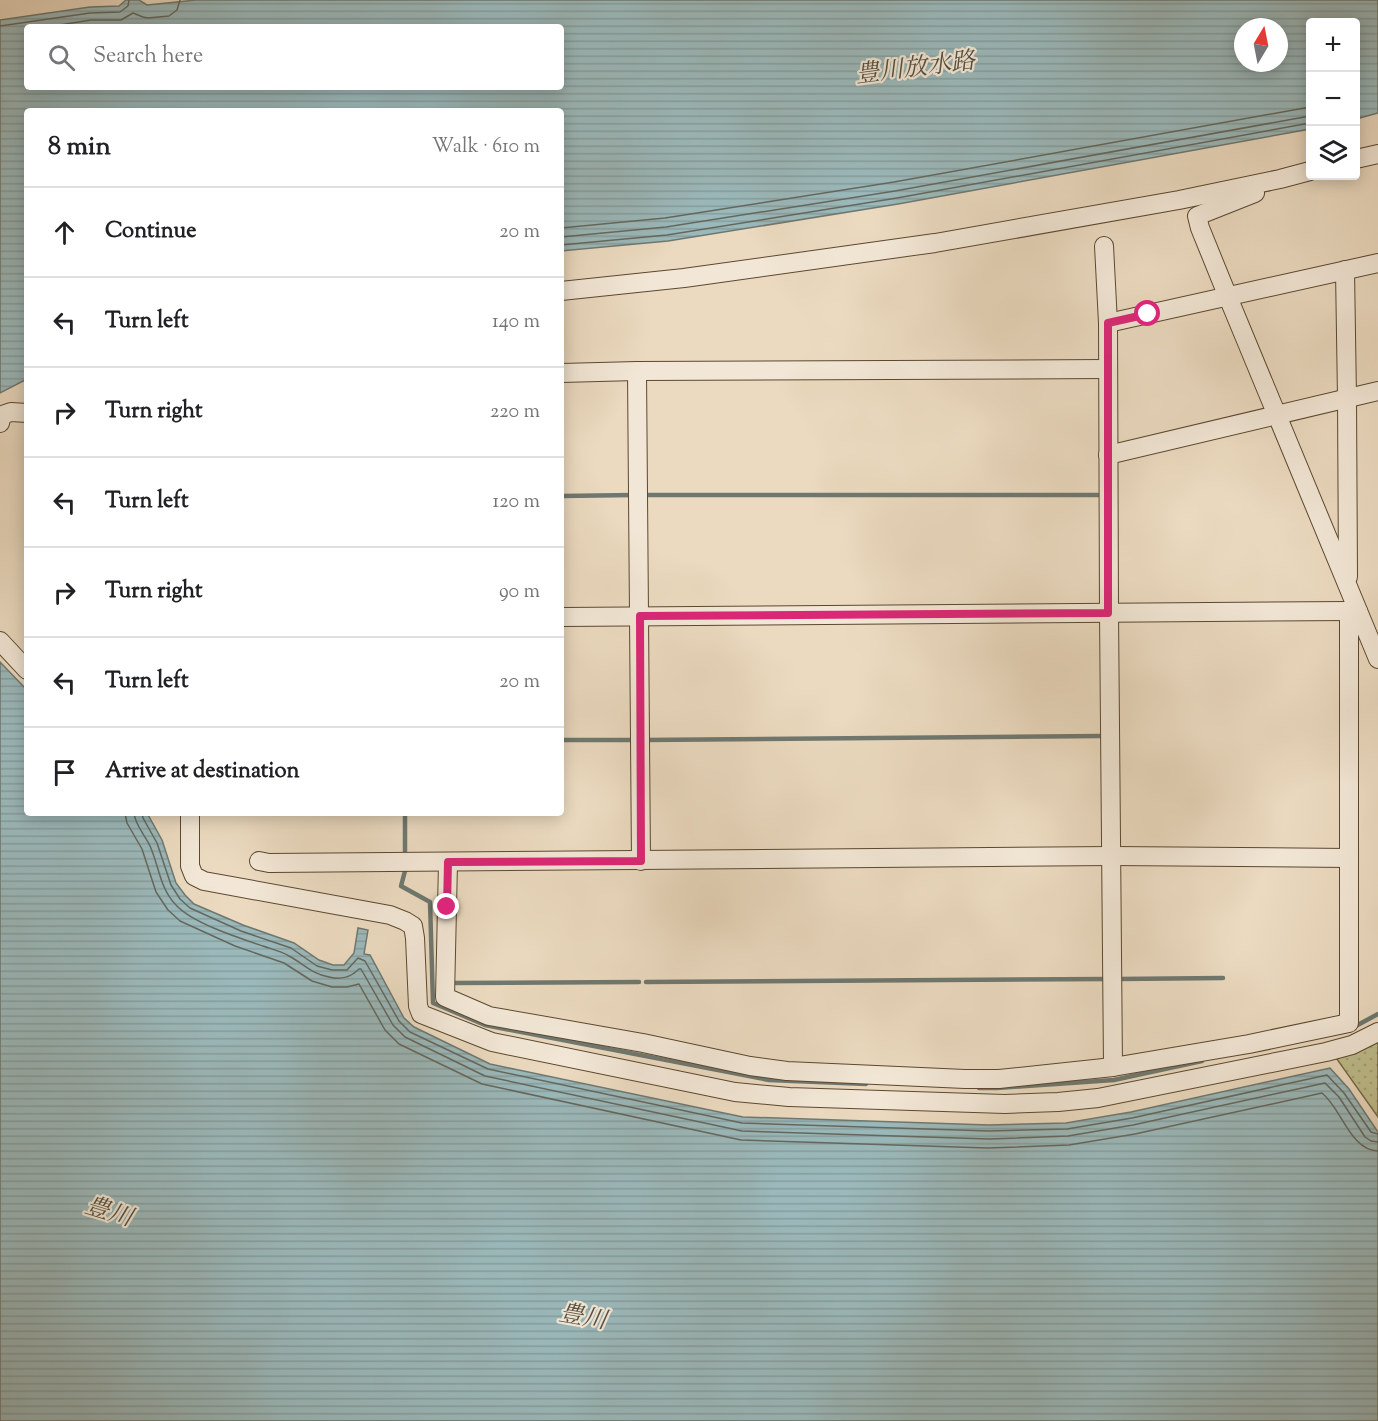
<!DOCTYPE html>
<meta charset="utf-8">
<style>
body{margin:0;font-family:"Sorts Mill Goudy","Noto Serif JP",serif;background:#f6f6f6;color:#202124}
.controls{position:absolute;right:18px;top:18px;display:grid;overflow:hidden;border-radius:6px;box-shadow:0 3px 15px #0003}
.controls button{width:54px;height:54px;display:grid;place-items:center;padding:0;border:0;border-bottom:2px solid #e0e0e0;background:#fff;color:#202124;font:30px sans-serif}
.compass{position:absolute;left:1234px;top:18px;width:54px;height:54px;border-radius:50%;background:#fff;box-shadow:0 3px 15px #0003;rotate:10deg}
.stop{position:absolute;width:18px;height:18px;margin:-14px;border:4px solid #db2777;border-radius:50%;background:#fff}
.stop.end{background:#db2777;border-color:#fff;box-shadow:0 2px 6px #0008}
.list{margin:0;padding:0;list-style:none}
h2{display:flex;justify-content:space-between;align-items:center;height:78px;margin:0;padding:0 24px;font-size:26px}
h2 small{font-size:20px;font-weight:400;color:#757577}
.list li{display:grid;grid-template-columns:39px 1fr auto;gap:18px;align-items:center;box-sizing:border-box;height:90px;padding:0 24px;border-top:2px solid #e0e0e0}
.list b{display:block;font-size:22px;white-space:nowrap}
.list em{font-size:20px;font-style:normal;color:#757577}
.icon{flex:none;width:33px;height:33px;fill:none;stroke:currentColor;stroke-width:2;stroke-linecap:round;stroke-linejoin:round}
.map{position:relative;flex:none;width:1378px;height:1421px;overflow:hidden}
.search{position:absolute;background:#fff;box-shadow:0 3px 15px #0003;left:24px;top:24px;width:540px;height:66px;display:flex;align-items:center;gap:15px;box-sizing:border-box;padding:0 21px;border-radius:6px;color:#757577;font-size:22px}
.panel{position:absolute;background:#fff;box-shadow:0 3px 15px #0003;left:24px;top:108px;width:540px;height:708px;border-radius:6px}
.map>svg:first-child{display:block}
</style>
<div class="map">
<svg width="1378" height="1421" viewBox="0 0 1378 1421">
<defs>
<pattern id="park-dots" width="8" height="8" patternUnits="userSpaceOnUse" patternTransform="scale(1.5)"><rect width="8" height="8" fill="#bfbd8d"/><path d="M2 2h.1M6 6h.1" fill="none" stroke="#a4a278" stroke-width="1.8" stroke-linecap="round"/></pattern>
<pattern id="water-rules" width="6" height="5" patternUnits="userSpaceOnUse" patternTransform="scale(1.5)"><rect width="6" height="5" fill="#9bb9bb"/><path d="M0 2.5h6" fill="none" stroke="#869e9f"/></pattern>
</defs>
<rect width="100%" height="100%" fill="#ebdac0"/>
<filter id="stains"><feTurbulence type="fractalNoise" baseFrequency=".00333" numOctaves="4"/><feColorMatrix values="0 0 0 0 .2 0 0 0 0 .09 0 0 0 0 .02 0 0 0 .5 -.17"/></filter>
<radialGradient id="worn" r=".72"><stop offset=".6" stop-color="#630" stop-opacity="0"/><stop offset="1" stop-color="#630" stop-opacity=".3"/></radialGradient>
<path fill="url(#park-dots)" stroke="#766a46" stroke-width="1.5" d="M 1378,1040 L 1378,1117 L 1334,1055 Z"/>
<g fill="url(#water-rules)" stroke="#6f7870" stroke-width="1.5" fill-rule="evenodd">
<path d="M 126,0 L 139,0 L 147,5 L 196,0 L 1378,0 L 1378,113 L 1356,119 L 1356,22 L 1310,22 L 1310,129 L 898,204 L 668,241 L 561,251 L 561,111 L 27,111 L 27,379 L 0,393 L 0,20 L 90,7 L 119,6 ZM 27,27 L 561,27 L 561,87 L 27,87 ZM 1243,27 L 1279,27 L 1279,63 L 1243,63 Z"/>
<path d="M 0,662 L 27,690 L 27,813 L 147,813 L 162,840 L 176,883 L 185,895 L 194,904 L 243,925 L 294,943 L 319,960 L 333,965 L 344,965 L 354,953 L 358,928 L 368,930 L 364,954 L 370,955 L 404,1018 L 414,1027 L 490,1064 L 743,1117 L 989,1125 L 1066,1123 L 1131,1112 L 1330,1068 L 1349,1089 L 1378,1132 L 1378,1421 L 0,1421 Z"/>
</g>
<g fill="none" stroke-linecap="round" stroke-linejoin="round">
<g stroke="#64685e" stroke-width="1.5">
<path d="M 0,26 L 90,13 L 120,12 L 128,6 L 129,0"/>
<path d="M 47,27 L 91,20 L 121,20 L 133,13 L 143,17 L 148,18 L 169,16 L 177,10 L 180,0"/>
<path d="M 561,228 L 665,218 L 894,182 L 1310,107"/>
<path d="M 561,237 L 666,227 L 895,191 L 1310,116"/>
<path d="M 561,245 L 667,235 L 897,198 L 1310,123"/>
<path d="M 125,813 L 127,823 L 142,849 L 156,892 L 168,910 L 180,921 L 235,946 L 284,963 L 312,981 L 332,987 L 347,987 L 359,984 L 385,1030 L 399,1044 L 482,1084 L 741,1140 L 988,1148 L 1069,1145 L 1135,1134 L 1322,1093 C 1342,1109 1350,1150 1378,1151"/>
<path d="M 134,813 C 135,825 145,835 150,846 C 159,866 160,889 176,905 C 192,923 239,938 263,946 C 271,949 281,951 289,956 C 304,964 312,974 329,977 C 341,980 350,978 359,969 L 361,969 L 393,1025 L 405,1037 L 485,1076 L 742,1131 L 989,1139 L 1068,1136 L 1133,1125 L 1325,1083 L 1339,1097 L 1365,1137 L 1371,1141 L 1378,1142"/>
<path d="M 142,813 L 143,818 L 157,843 L 171,885 L 180,899 L 190,908 L 241,931 L 291,948 L 317,966 L 332,970 L 347,970 L 358,958 L 365,961 L 399,1021 L 410,1032 L 488,1069 L 742,1123 L 989,1131 L 1067,1129 L 1132,1118 L 1327,1075 L 1344,1093 L 1371,1132 L 1378,1134"/>
</g>
<g stroke="#6f7870" stroke-width="4.5">
<path d="M 643,495 L 1098,495"/>
<path d="M 561,496 L 634,495"/>
<path d="M 561,740 L 634,740"/>
<path d="M 645,740 L 1100,736"/>
<path d="M 405,813 L 405,855"/>
<path d="M 405,871 L 401,886 L 430,902 L 433,1003 L 485,1025 L 769,1080 L 866,1084"/>
<path d="M 1118,979 L 1223,978"/>
<path d="M 646,982 L 1108,979"/>
<path d="M 450,983 L 639,982"/>
<path d="M 1354,1027 L 1378,1014"/>
<path d="M 979,1088 L 997,1088 L 1114,1080 L 1202,1061"/>
</g>
<defs>
<g id="minor">
<path d="M 1356,159 L 1378,154"/>
<path d="M 1255,193 L 1197,216 L 1200,228 L 1228,297 L 1378,659"/>
<path d="M 1104,246 L 1108,323 L 1109,613 L 1113,1067"/>
<path d="M 1345,270 L 1347,398 L 1348,577"/>
<path d="M 561,291 L 684,278 L 935,243 L 1179,200 L 1280,179 L 1310,171"/>
<path d="M 1108,323 L 1378,263"/>
<path d="M 637,371 L 641,861"/>
<path d="M 561,373 L 637,371 L 1107,369"/>
<path d="M 0,423 L 2,415 L 11,412 L 27,413"/>
<path d="M 1108,455 L 1378,391"/>
<path d="M 561,617 L 1349,611"/>
<path d="M 0,641 L 27,670"/>
<path d="M 190,813 L 190,866 L 194,876 L 204,881 L 390,915 L 405,921 L 413,926 L 415,938 L 418,1006 L 421,1014 L 492,1042 L 735,1092 L 789,1097 L 1005,1104 L 1058,1102 L 1098,1098 L 1326,1052 L 1352,1045 L 1378,1032"/>
<path d="M 259,861 L 269,863 L 1112,856 L 1349,858"/>
<path d="M 448,863 L 445,997 L 489,1016 L 643,1043 L 750,1066 L 787,1071 L 965,1079 L 999,1079 L 1113,1067 L 1249,1044 L 1349,1023 L 1349,611 L 1358,611"/>
</g>
</defs>
<use href="#minor" stroke="#5c4830" stroke-width="20"/>
<use href="#minor" stroke="#f2e7d6" stroke-width="18"/>
</g>
<g fill="none" stroke-linecap="round" stroke-linejoin="round">
<path stroke="#db2777" stroke-width="8" d="M 447,907 L 448,862 L 641,861 L 640,616 L 1108,613 L 1108,323 L 1148,314"/>
</g>
<g text-anchor="middle" stroke-width="4.5" stroke-linejoin="round" paint-order="stroke">
<g font-size="24" font-style="italic" fill="#545041" stroke="#f2e7d6">
<text transform="translate(915 67) rotate(-7)" y="8">豊川放水路</text>
<text transform="translate(109 1211) rotate(17)" y="8">豊川</text>
<text transform="translate(583 1316) rotate(10)" y="8">豊川</text>
</g>
</g>
<rect width="100%" height="100%" filter="url(#stains)"/>
<rect width="100%" height="100%" fill="url(#worn)"/>
</svg>
<div class="controls">
<button>+</button>
<button>−</button>
<button><svg class="icon" aria-label="layers" viewBox="0 0 24 24"><path d="M12 4l9 5-9 5-9-5zM3 14l9 5 9-5"/></svg></button>
</div>
<svg class="compass" viewBox="-18 -18 36 36"><path d="M0-13l5 13h-10z" fill="#e53935"/><path d="M0 13l5-13h-10z" fill="#757577"/></svg>
<div class="stop" style="left:1148px;top:314px"></div>
<div class="stop end" style="left:447px;top:907px"></div>
<div class="search"><svg class="icon" aria-label="search" viewBox="0 0 24 24"><circle cx="10" cy="10" r="6"/><path d="M15 15l6 6"/></svg>Search here</div>
<section class="panel">
<h2>8 min<small>Walk · 610 m</small></h2>
<ul class="list">
<li><svg class="icon" aria-label="ahead" viewBox="0 0 24 24"><path d="M12 20V5M6 11l6-6 6 6"/></svg><div><b>Continue</b></div><em>20 m</em></li>
<li><svg class="icon" aria-label="left" viewBox="0 0 24 24"><path d="M17 20v-9H6M10 6l-5 5 5 5"/></svg><div><b>Turn left</b></div><em>140 m</em></li>
<li><svg class="icon" aria-label="right" viewBox="0 0 24 24"><path d="M7 20v-9h11M14 6l5 5-5 5"/></svg><div><b>Turn right</b></div><em>220 m</em></li>
<li><svg class="icon" aria-label="left" viewBox="0 0 24 24"><path d="M17 20v-9H6M10 6l-5 5 5 5"/></svg><div><b>Turn left</b></div><em>120 m</em></li>
<li><svg class="icon" aria-label="right" viewBox="0 0 24 24"><path d="M7 20v-9h11M14 6l5 5-5 5"/></svg><div><b>Turn right</b></div><em>90 m</em></li>
<li><svg class="icon" aria-label="left" viewBox="0 0 24 24"><path d="M17 20v-9H6M10 6l-5 5 5 5"/></svg><div><b>Turn left</b></div><em>20 m</em></li>
<li><svg class="icon" aria-label="arrive" viewBox="0 0 24 24"><path d="M6 21V4h12l-3 4 3 4H6"/></svg><div><b>Arrive at destination</b></div></li>
</ul>
</section>
</div>
